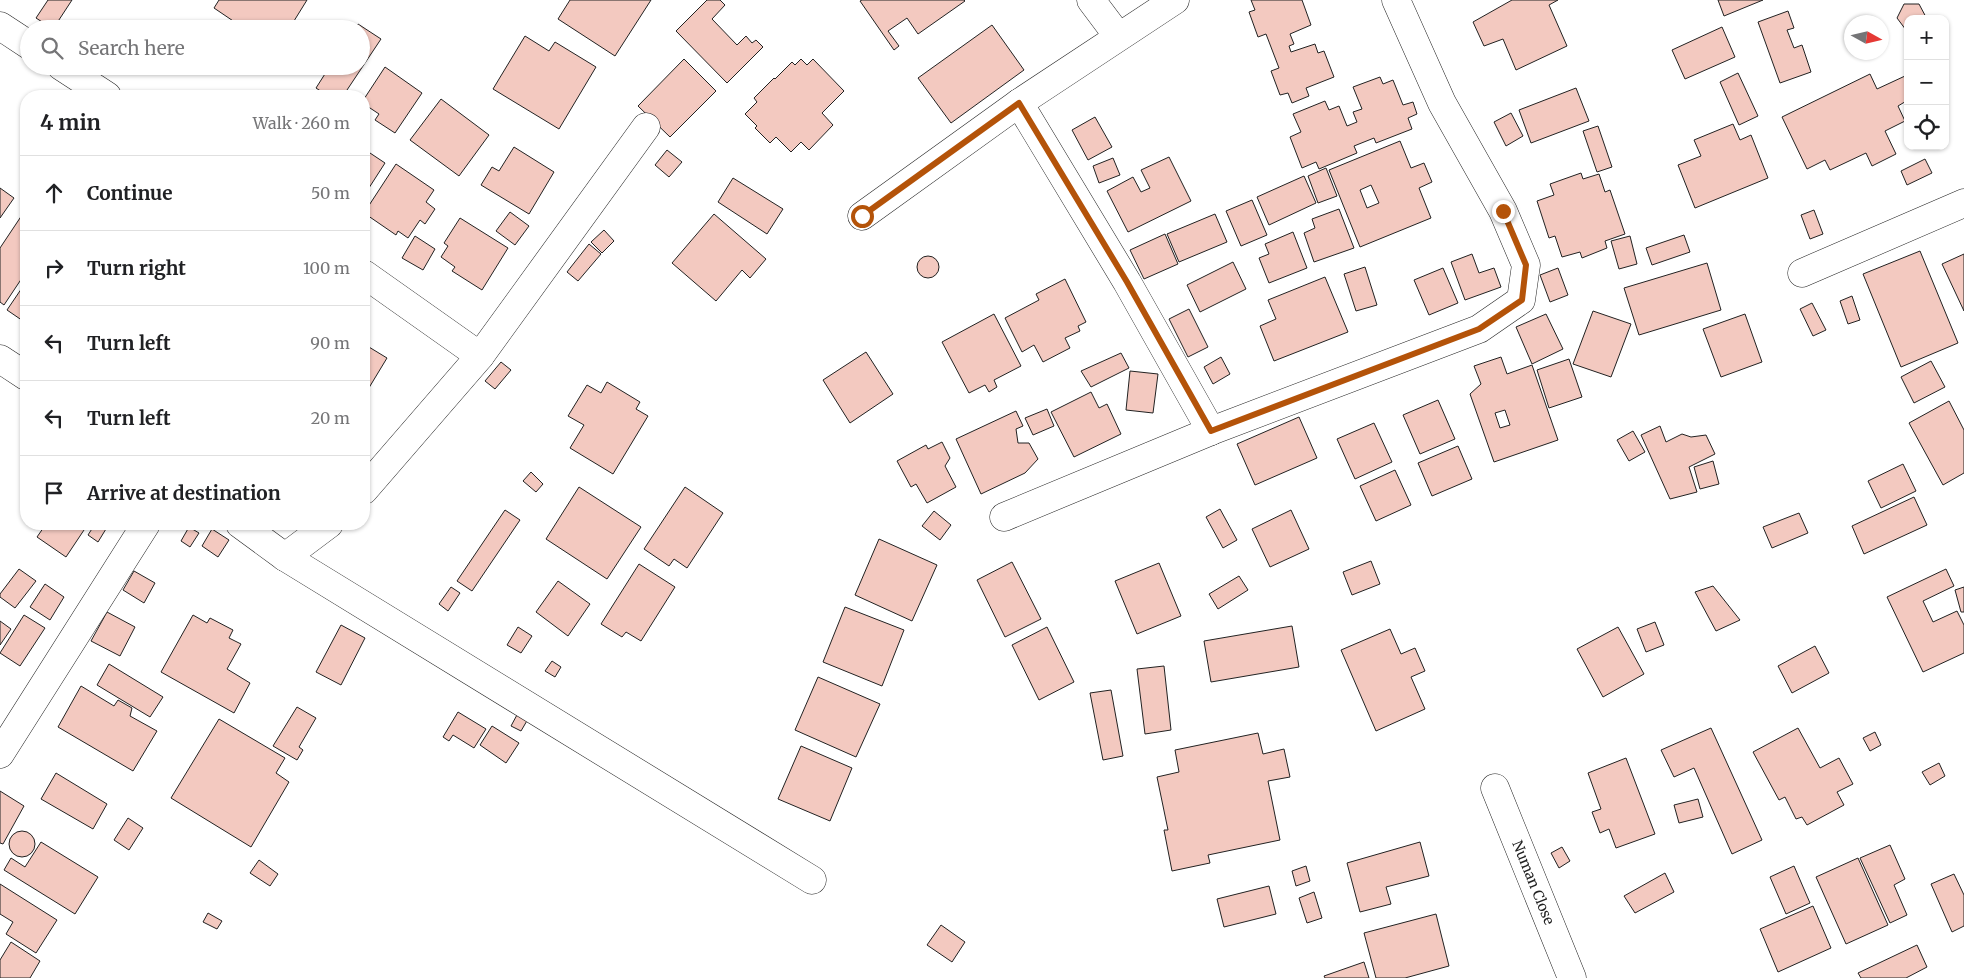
<!DOCTYPE html>
<meta charset="utf-8">
<style>
body{margin:0;font-family:Merriweather,serif;background:#f6f6f6;color:#202124}
.controls{position:absolute;right:15px;top:15px;display:grid;overflow:hidden;border-radius:10px;box-shadow:0 1px 4px #0004}
.controls button{width:45px;height:45px;display:grid;place-items:center;padding:0;border:0;border-bottom:1px solid #e0e0e0;background:#fff;color:#202124;font:25px sans-serif}
.compass{position:absolute;left:1844px;top:15px;width:45px;height:45px;border-radius:50%;background:#fff;box-shadow:0 1px 4px #0004;rotate:98deg}
.stop{position:absolute;width:15px;height:15px;margin:-11px;border:4px solid #b45309;border-radius:50%;background:#fff}
.stop.end{background:#b45309;border-color:#fff;box-shadow:0 1px 5px #0008}
.list{margin:0;padding:0;list-style:none}
h2{display:flex;justify-content:space-between;align-items:center;height:65px;margin:0;padding:0 20px;font-size:21px}
h2 small{font-size:16px;font-weight:400;color:#757577}
.list li{display:grid;grid-template-columns:32px 1fr auto;gap:15px;align-items:center;box-sizing:border-box;height:75px;padding:0 20px;border-top:1px solid #e0e0e0}
.list b{display:block;font-size:19px;white-space:nowrap}
.list em{font-size:16px;font-style:normal;color:#757577}
.icon{flex:none;width:28px;height:28px;fill:none;stroke:currentColor;stroke-width:2;stroke-linecap:round;stroke-linejoin:round}
.map{position:relative;flex:none;width:1964px;height:978px;overflow:hidden}
.search{position:absolute;background:#fff;box-shadow:0 1px 4px #0004;left:20px;top:20px;width:350px;height:55px;display:flex;align-items:center;gap:12px;box-sizing:border-box;padding:0 18px;border-radius:28px;color:#757577;font-size:19px}
.panel{position:absolute;background:#fff;box-shadow:0 1px 4px #0004;left:20px;top:90px;width:350px;height:440px;border-radius:20px}
.map>svg:first-child{display:block}
</style>
<div class="map">
<svg width="1964" height="978" viewBox="0 0 1964 978">
<rect width="100%" height="100%" fill="#fff"/>
<g fill="#f3c9c0" stroke="#222" fill-rule="evenodd">
<path d="M 48,0 L 72,0 L 53,29 L 36,18 Z"/>
<path d="M 219,0 L 307,0 L 289,29 L 245,29 L 214,8 Z"/>
<path d="M 570,0 L 651,0 L 615,56 L 558,19 Z"/>
<path d="M 707,0 L 720,0 L 725,5 L 712,19 L 737,45 L 746,36 L 752,43 L 756,40 L 763,47 L 727,83 L 676,31 Z"/>
<path d="M 862,0 L 964,0 L 965,1 L 918,34 L 907,18 L 888,31 L 899,46 L 894,50 L 860,1 Z"/>
<path d="M 1251,0 L 1302,0 L 1311,25 L 1290,34 L 1294,44 L 1289,46 L 1291,52 L 1315,44 L 1318,53 L 1324,51 L 1334,77 L 1306,88 L 1309,96 L 1292,103 L 1288,93 L 1280,95 L 1271,71 L 1279,68 L 1266,34 L 1258,37 L 1249,12 L 1255,10 Z"/>
<path d="M 1512,0 L 1558,0 L 1549,5 L 1567,46 L 1516,70 L 1503,39 L 1484,46 L 1473,22 Z"/>
<path d="M 1718,0 L 1763,0 L 1724,16 Z"/>
<path d="M 1904,4 L 1919,4 L 1927,19 L 1908,19 L 1908,30 L 1906,30 L 1897,18 Z"/>
<path d="M 1788,11 L 1794,28 L 1787,30 L 1794,48 L 1802,45 L 1811,72 L 1780,83 L 1758,22 Z"/>
<path d="M 358,24 L 381,39 L 343,96 L 328,96 L 316,88 L 330,66 L 361,66 L 361,29 L 355,29 Z"/>
<path d="M 992,25 L 1024,70 L 951,123 L 918,78 Z"/>
<path d="M 1722,27 L 1735,57 L 1685,79 L 1672,50 Z"/>
<path d="M 525,36 L 549,51 L 555,42 L 596,67 L 559,129 L 493,89 Z"/>
<path d="M 684,59 L 716,91 L 670,137 L 638,106 Z"/>
<path d="M 801,59 L 807,65 L 813,59 L 844,91 L 822,113 L 833,125 L 809,150 L 801,142 L 791,152 L 776,137 L 770,143 L 755,128 L 757,126 L 745,114 L 757,102 L 754,98 L 774,78 L 775,79 L 792,62 L 795,65 Z"/>
<path d="M 385,67 L 422,93 L 395,133 L 375,120 L 379,114 L 364,104 L 364,99 Z"/>
<path d="M 1738,73 L 1758,116 L 1739,125 L 1720,82 Z"/>
<path d="M 1870,74 L 1877,89 L 1905,76 L 1908,82 L 1908,100 L 1898,106 L 1905,121 L 1885,131 L 1896,154 L 1872,166 L 1866,153 L 1830,170 L 1825,160 L 1807,169 L 1782,117 Z"/>
<path d="M 1380,77 L 1383,84 L 1393,80 L 1403,105 L 1413,102 L 1417,114 L 1408,118 L 1412,129 L 1376,143 L 1374,138 L 1354,146 L 1357,153 L 1319,169 L 1316,162 L 1302,168 L 1290,137 L 1301,132 L 1293,114 L 1325,101 L 1329,110 L 1339,106 L 1347,126 L 1357,122 L 1353,112 L 1362,109 L 1353,87 Z"/>
<path d="M 1576,88 L 1589,121 L 1531,143 L 1519,110 Z"/>
<path d="M 441,99 L 489,135 L 459,176 L 410,140 Z"/>
<path d="M 1511,113 L 1523,136 L 1506,146 L 1494,122 Z"/>
<path d="M 1095,117 L 1112,147 L 1088,160 L 1072,130 Z"/>
<path d="M 1733,124 L 1740,140 L 1751,135 L 1768,178 L 1695,208 L 1678,165 L 1701,156 L 1694,140 Z"/>
<path d="M 1598,126 L 1612,167 L 1597,172 L 1583,131 Z"/>
<path d="M 1400,141 L 1411,168 L 1424,163 L 1432,182 L 1419,188 L 1431,218 L 1360,247 L 1329,170 ZM 1371,185 L 1379,203 L 1367,208 L 1360,190 Z"/>
<path d="M 514,147 L 554,172 L 529,214 L 481,185 L 492,167 L 499,171 Z"/>
<path d="M 364,149 L 385,163 L 367,191 L 364,189 Z"/>
<path d="M 667,150 L 682,162 L 669,177 L 655,165 Z"/>
<path d="M 1169,157 L 1191,201 L 1128,232 L 1107,191 L 1133,177 L 1141,192 L 1150,188 L 1141,170 Z"/>
<path d="M 1113,158 L 1120,175 L 1099,183 L 1093,166 Z"/>
<path d="M 1925,159 L 1932,173 L 1907,185 L 1901,171 Z"/>
<path d="M 396,164 L 434,190 L 426,202 L 435,209 L 425,224 L 420,220 L 408,238 L 398,231 L 396,235 L 364,213 Z"/>
<path d="M 1326,168 L 1337,196 L 1318,203 L 1308,176 Z"/>
<path d="M 1581,173 L 1583,179 L 1599,174 L 1605,192 L 1610,190 L 1625,234 L 1605,241 L 1607,248 L 1582,258 L 1580,252 L 1562,257 L 1555,236 L 1549,238 L 1537,201 L 1554,195 L 1550,184 Z"/>
<path d="M 1304,176 L 1316,203 L 1269,225 L 1257,197 Z"/>
<path d="M 733,178 L 783,209 L 767,234 L 718,202 Z"/>
<path d="M 0,188 L 14,198 L 0,218 Z"/>
<path d="M 1252,200 L 1267,235 L 1241,246 L 1226,211 Z"/>
<path d="M 26,209 L 26,272 L 4,305 L 0,302 L 0,248 Z"/>
<path d="M 1339,209 L 1354,248 L 1314,262 L 1304,233 L 1315,228 L 1312,219 Z"/>
<path d="M 1814,210 L 1823,234 L 1810,239 L 1801,215 Z"/>
<path d="M 510,212 L 529,226 L 515,245 L 496,231 Z"/>
<path d="M 714,214 L 766,259 L 750,278 L 742,270 L 716,301 L 672,263 Z"/>
<path d="M 1215,214 L 1227,242 L 1179,262 L 1167,234 Z"/>
<path d="M 460,218 L 508,248 L 482,290 L 452,271 L 455,267 L 441,257 L 448,246 L 444,243 Z"/>
<path d="M 604,230 L 614,241 L 602,253 L 591,242 Z"/>
<path d="M 1293,232 L 1307,268 L 1269,283 L 1259,258 L 1269,254 L 1265,244 Z"/>
<path d="M 1165,234 L 1178,264 L 1144,279 L 1130,250 Z"/>
<path d="M 1684,235 L 1690,252 L 1652,265 L 1646,248 Z"/>
<path d="M 415,236 L 435,249 L 423,270 L 402,258 Z"/>
<path d="M 1630,236 L 1637,264 L 1619,269 L 1611,241 Z"/>
<path d="M 589,244 L 601,254 L 578,281 L 567,272 Z"/>
<path d="M 1920,251 L 1958,343 L 1901,367 L 1863,274 Z"/>
<path d="M 1472,254 L 1479,273 L 1494,268 L 1501,287 L 1465,300 L 1451,262 Z"/>
<path d="M 1964,254 L 1964,311 L 1942,264 Z"/>
<circle cx="928" cy="267" r="11"/>
<path d="M 1233,262 L 1246,289 L 1200,312 L 1187,285 Z"/>
<path d="M 1707,263 L 1721,310 L 1639,335 L 1624,288 Z"/>
<path d="M 1365,267 L 1377,305 L 1356,311 L 1344,274 Z"/>
<path d="M 1443,268 L 1458,303 L 1429,315 L 1414,280 Z"/>
<path d="M 1558,268 L 1568,295 L 1550,302 L 1540,275 Z"/>
<path d="M 1325,277 L 1348,332 L 1274,361 L 1260,326 L 1276,319 L 1268,300 Z"/>
<path d="M 1065,279 L 1086,322 L 1078,326 L 1080,331 L 1065,338 L 1070,348 L 1043,362 L 1034,345 L 1022,352 L 1005,318 L 1039,300 L 1036,294 Z"/>
<path d="M 26,282 L 26,323 L 7,310 Z"/>
<path d="M 1852,296 L 1860,320 L 1848,324 L 1840,301 Z"/>
<path d="M 1812,303 L 1826,330 L 1813,336 L 1800,309 Z"/>
<path d="M 1189,309 L 1208,347 L 1188,357 L 1169,319 Z"/>
<path d="M 1593,311 L 1631,324 L 1611,377 L 1573,364 Z"/>
<path d="M 994,314 L 1021,366 L 994,380 L 997,387 L 989,392 L 985,385 L 969,393 L 942,342 Z"/>
<path d="M 1546,314 L 1563,349 L 1532,364 L 1516,327 Z"/>
<path d="M 1745,314 L 1762,362 L 1721,377 L 1703,329 Z"/>
<path d="M 364,344 L 387,358 L 364,396 Z"/>
<path d="M 866,352 L 893,394 L 850,423 L 823,380 Z"/>
<path d="M 1121,353 L 1129,368 L 1091,387 L 1081,371 Z"/>
<path d="M 1221,357 L 1230,374 L 1213,384 L 1204,367 Z"/>
<path d="M 1501,357 L 1507,374 L 1532,365 L 1558,440 L 1494,462 L 1470,394 L 1481,384 L 1474,366 ZM 1505,410 L 1510,425 L 1500,428 L 1495,413 Z"/>
<path d="M 1569,359 L 1582,397 L 1549,408 L 1537,370 Z"/>
<path d="M 1931,361 L 1945,387 L 1914,403 L 1901,377 Z"/>
<path d="M 501,362 L 511,370 L 495,389 L 485,381 Z"/>
<path d="M 1130,371 L 1158,374 L 1153,413 L 1126,410 Z"/>
<path d="M 607,382 L 640,402 L 636,409 L 648,416 L 613,474 L 570,448 L 584,425 L 568,416 L 587,385 L 601,393 Z"/>
<path d="M 1091,392 L 1099,408 L 1107,404 L 1121,434 L 1074,457 L 1051,412 Z"/>
<path d="M 1438,400 L 1455,439 L 1420,454 L 1403,415 Z"/>
<path d="M 1949,401 L 1964,430 L 1964,473 L 1943,485 L 1909,423 Z"/>
<path d="M 1047,409 L 1054,426 L 1033,435 L 1025,418 Z"/>
<path d="M 1016,411 L 1023,426 L 1016,429 L 1018,443 L 1029,443 L 1038,459 L 1025,473 L 981,494 L 956,439 Z"/>
<path d="M 1299,417 L 1317,458 L 1255,485 L 1237,444 Z"/>
<path d="M 1374,423 L 1392,462 L 1355,479 L 1337,439 Z"/>
<path d="M 1660,426 L 1666,442 L 1682,434 L 1691,437 L 1706,435 L 1715,454 L 1689,467 L 1697,492 L 1670,499 L 1641,435 Z"/>
<path d="M 1633,431 L 1645,452 L 1629,461 L 1617,440 Z"/>
<path d="M 942,442 L 950,458 L 945,466 L 956,487 L 927,503 L 916,484 L 911,487 L 897,461 L 926,445 L 928,449 Z"/>
<path d="M 1458,446 L 1472,479 L 1432,496 L 1418,463 Z"/>
<path d="M 1713,461 L 1719,484 L 1700,489 L 1694,467 Z"/>
<path d="M 1903,464 L 1916,491 L 1881,508 L 1868,481 Z"/>
<path d="M 1395,470 L 1411,505 L 1376,521 L 1360,486 Z"/>
<path d="M 531,472 L 543,484 L 536,492 L 523,481 Z"/>
<path d="M 579,487 L 641,527 L 607,579 L 546,539 Z"/>
<path d="M 685,487 L 723,513 L 687,568 L 674,559 L 669,566 L 644,549 Z"/>
<path d="M 1914,497 L 1927,525 L 1864,554 L 1852,526 Z"/>
<path d="M 1220,509 L 1237,540 L 1223,548 L 1206,517 Z"/>
<path d="M 505,510 L 520,520 L 472,591 L 457,581 Z"/>
<path d="M 1291,510 L 1309,549 L 1270,567 L 1252,529 Z"/>
<path d="M 934,511 L 951,525 L 940,540 L 922,526 Z"/>
<path d="M 1799,513 L 1808,533 L 1772,548 L 1763,527 Z"/>
<path d="M 46,524 L 88,524 L 66,557 L 37,537 Z"/>
<path d="M 95,524 L 109,524 L 98,542 L 88,535 Z"/>
<path d="M 189,527 L 199,533 L 190,547 L 181,541 Z"/>
<path d="M 212,529 L 229,540 L 218,557 L 202,546 Z"/>
<path d="M 879,539 L 937,565 L 912,621 L 855,595 Z"/>
<path d="M 1371,561 L 1380,584 L 1352,595 L 1343,572 Z"/>
<path d="M 1012,562 L 1041,619 L 1005,637 L 977,580 Z"/>
<path d="M 1159,563 L 1181,616 L 1137,634 L 1115,581 Z"/>
<path d="M 639,564 L 675,587 L 641,641 L 626,632 L 622,637 L 601,624 Z"/>
<path d="M 19,569 L 36,581 L 15,608 L 0,597 L 0,594 Z"/>
<path d="M 1946,569 L 1954,586 L 1923,601 L 1933,622 L 1957,611 L 1964,625 L 1964,653 L 1923,672 L 1887,597 Z"/>
<path d="M 134,571 L 155,583 L 144,603 L 123,590 Z"/>
<path d="M 1239,576 L 1248,590 L 1218,609 L 1209,594 Z"/>
<path d="M 558,581 L 590,604 L 568,636 L 536,612 Z"/>
<path d="M 45,584 L 64,597 L 50,620 L 30,607 Z"/>
<path d="M 1713,586 L 1740,620 L 1716,631 L 1695,592 Z"/>
<path d="M 451,587 L 460,593 L 448,611 L 439,604 Z"/>
<path d="M 1964,587 L 1964,612 L 1961,612 L 1955,590 Z"/>
<path d="M 845,607 L 904,630 L 882,686 L 823,662 Z"/>
<path d="M 107,612 L 135,627 L 120,656 L 91,641 Z"/>
<path d="M 24,615 L 45,628 L 20,666 L 0,653 Z"/>
<path d="M 193,615 L 207,623 L 210,618 L 233,630 L 229,638 L 241,644 L 227,669 L 250,683 L 234,713 L 161,672 Z"/>
<path d="M 0,621 L 11,629 L 0,645 Z"/>
<path d="M 1655,622 L 1664,645 L 1646,652 L 1637,629 Z"/>
<path d="M 341,625 L 365,638 L 341,685 L 316,672 Z"/>
<path d="M 1292,626 L 1299,667 L 1211,682 L 1204,641 Z"/>
<path d="M 518,627 L 532,636 L 521,653 L 507,645 Z"/>
<path d="M 1047,627 L 1074,682 L 1039,700 L 1012,645 Z"/>
<path d="M 1618,627 L 1644,674 L 1603,697 L 1577,649 Z"/>
<path d="M 1390,629 L 1401,654 L 1415,648 L 1425,671 L 1411,677 L 1425,709 L 1376,731 L 1341,650 Z"/>
<path d="M 1815,646 L 1829,673 L 1792,693 L 1778,666 Z"/>
<path d="M 552,661 L 561,667 L 555,677 L 545,671 Z"/>
<path d="M 109,664 L 163,697 L 150,717 L 97,685 Z"/>
<path d="M 1164,666 L 1171,730 L 1145,734 L 1137,669 Z"/>
<path d="M 818,677 L 880,704 L 856,757 L 795,730 Z"/>
<path d="M 81,686 L 114,706 L 118,700 L 132,708 L 130,716 L 157,731 L 133,771 L 58,727 Z"/>
<path d="M 1111,690 L 1123,756 L 1103,760 L 1090,693 Z"/>
<path d="M 297,707 L 316,718 L 299,747 L 303,750 L 297,760 L 273,746 Z"/>
<path d="M 458,712 L 486,729 L 474,748 L 453,735 L 449,741 L 443,737 Z"/>
<path d="M 518,713 L 528,719 L 521,731 L 511,726 Z"/>
<path d="M 219,719 L 285,758 L 276,773 L 289,782 L 251,847 L 171,798 Z"/>
<path d="M 492,726 L 519,743 L 506,763 L 480,745 Z"/>
<path d="M 1711,728 L 1762,840 L 1732,854 L 1694,768 L 1674,777 L 1661,750 Z"/>
<path d="M 1798,728 L 1820,768 L 1839,758 L 1853,784 L 1837,792 L 1844,805 L 1807,825 L 1802,817 L 1796,819 L 1785,797 L 1779,800 L 1753,752 Z"/>
<path d="M 1875,732 L 1881,745 L 1870,751 L 1863,738 Z"/>
<path d="M 1258,733 L 1263,754 L 1284,749 L 1290,777 L 1268,781 L 1280,840 L 1208,855 L 1210,863 L 1172,871 L 1164,830 L 1168,830 L 1157,777 L 1179,772 L 1175,750 Z"/>
<path d="M 801,746 L 852,768 L 830,821 L 778,799 Z"/>
<path d="M 1626,758 L 1655,834 L 1616,848 L 1609,829 L 1600,833 L 1592,812 L 1601,809 L 1588,773 Z"/>
<path d="M 1939,763 L 1945,776 L 1930,785 L 1922,772 Z"/>
<path d="M 56,773 L 107,804 L 93,829 L 41,799 Z"/>
<path d="M 0,791 L 24,806 L 3,844 L 0,843 Z"/>
<path d="M 1698,799 L 1703,817 L 1679,823 L 1674,805 Z"/>
<path d="M 128,818 L 143,828 L 129,850 L 114,840 Z"/>
<circle cx="22" cy="844" r="13"/>
<path d="M 41,842 L 98,877 L 75,914 L 4,870 L 11,858 L 25,867 Z"/>
<path d="M 1420,842 L 1429,876 L 1386,887 L 1391,904 L 1360,912 L 1347,863 Z"/>
<path d="M 1890,845 L 1905,879 L 1894,885 L 1907,915 L 1890,923 L 1860,858 Z"/>
<path d="M 1562,847 L 1570,861 L 1559,868 L 1551,853 Z"/>
<path d="M 1858,858 L 1888,925 L 1846,944 L 1816,877 Z"/>
<path d="M 259,860 L 278,874 L 270,886 L 250,873 Z"/>
<path d="M 1306,866 L 1310,881 L 1296,886 L 1292,871 Z"/>
<path d="M 1794,866 L 1810,903 L 1786,914 L 1770,877 Z"/>
<path d="M 1665,873 L 1674,892 L 1635,913 L 1624,896 Z"/>
<path d="M 1954,874 L 1964,895 L 1964,926 L 1952,932 L 1931,884 Z"/>
<path d="M 0,884 L 57,920 L 36,953 L 6,934 L 13,922 L 0,914 Z"/>
<path d="M 1269,886 L 1276,914 L 1224,927 L 1217,899 Z"/>
<path d="M 1314,892 L 1322,918 L 1307,923 L 1299,898 Z"/>
<path d="M 1813,906 L 1831,948 L 1778,972 L 1760,929 Z"/>
<path d="M 208,913 L 222,921 L 217,929 L 203,922 Z"/>
<path d="M 1436,914 L 1449,966 L 1405,978 L 1376,978 L 1364,933 Z"/>
<path d="M 941,925 L 965,942 L 952,962 L 927,945 Z"/>
<path d="M 11,942 L 40,961 L 30,978 L 0,978 L 0,960 Z"/>
<path d="M 1917,945 L 1927,967 L 1906,978 L 1861,978 L 1858,973 Z"/>
<path d="M 1364,962 L 1369,978 L 1325,978 L 1324,976 Z"/>
</g>
<g fill="none" stroke-linecap="round" stroke-linejoin="round">
<defs>
<g id="minor">
<path d="M 1091,0 L 1118,36"/>
<path d="M 0,26 L 29,45"/>
<path d="M 61,66 L 107,96"/>
<path d="M 1019,103 L 1127,282 L 1211,431"/>
<path d="M 862,216 L 1019,103 L 1175,0"/>
<path d="M 1802,273 L 1964,203"/>
<path d="M 364,274 L 480,356"/>
<path d="M 0,359 L 26,376"/>
<path d="M 364,490 L 480,356 L 646,127"/>
<path d="M 1004,517 L 1211,431 L 1479,329 L 1521,300 L 1526,265 L 1503,211 L 1442,103 L 1396,0"/>
<path d="M 240,524 L 285,557 L 812,880"/>
<path d="M 285,557 L 329,524"/>
<path d="M 0,754 L 146,524"/>
<path id="s1" d="M 1495,788 L 1572,978"/>
</g>
</defs>
<use href="#minor" stroke="#222" stroke-width="29"/>
<use href="#minor" stroke="#fff" stroke-width="28"/>
</g>
<g fill="none" stroke-linecap="round" stroke-linejoin="round">
<path stroke="#b45309" stroke-width="6" d="M 862,216 L 1019,103 L 1127,282 L 1211,431 L 1479,329 L 1522,300 L 1526,265 L 1503,211"/>
</g>
<g text-anchor="middle" stroke-width="4" stroke-linejoin="round" paint-order="stroke">
<g font-size="14" fill="#222" stroke="#fff">
<text dy="5" stroke="none"><textPath href="#s1" startOffset="102">Numan Close</textPath></text>
</g>
</g>
</svg>
<div class="controls">
<button>+</button>
<button>−</button>
<button><svg class="icon" aria-label="locate" viewBox="0 0 24 24"><circle cx="12" cy="12" r="6"/><path d="M12 2v4M12 18v4M2 12h4M18 12h4"/></svg></button>
</div>
<svg class="compass" viewBox="-18 -18 36 36"><path d="M0-13l5 13h-10z" fill="#e53935"/><path d="M0 13l5-13h-10z" fill="#757577"/></svg>
<div class="stop" style="left:862px;top:216px"></div>
<div class="stop end" style="left:1503px;top:211px"></div>
<div class="search"><svg class="icon" aria-label="search" viewBox="0 0 24 24"><circle cx="10" cy="10" r="6"/><path d="M15 15l6 6"/></svg>Search here</div>
<section class="panel">
<h2>4 min<small>Walk · 260 m</small></h2>
<ul class="list">
<li><svg class="icon" aria-label="ahead" viewBox="0 0 24 24"><path d="M12 20V5M6 11l6-6 6 6"/></svg><div><b>Continue</b></div><em>50 m</em></li>
<li><svg class="icon" aria-label="right" viewBox="0 0 24 24"><path d="M7 20v-9h11M14 6l5 5-5 5"/></svg><div><b>Turn right</b></div><em>100 m</em></li>
<li><svg class="icon" aria-label="left" viewBox="0 0 24 24"><path d="M17 20v-9H6M10 6l-5 5 5 5"/></svg><div><b>Turn left</b></div><em>90 m</em></li>
<li><svg class="icon" aria-label="left" viewBox="0 0 24 24"><path d="M17 20v-9H6M10 6l-5 5 5 5"/></svg><div><b>Turn left</b></div><em>20 m</em></li>
<li><svg class="icon" aria-label="arrive" viewBox="0 0 24 24"><path d="M6 21V4h12l-3 4 3 4H6"/></svg><div><b>Arrive at destination</b></div></li>
</ul>
</section>
</div>
